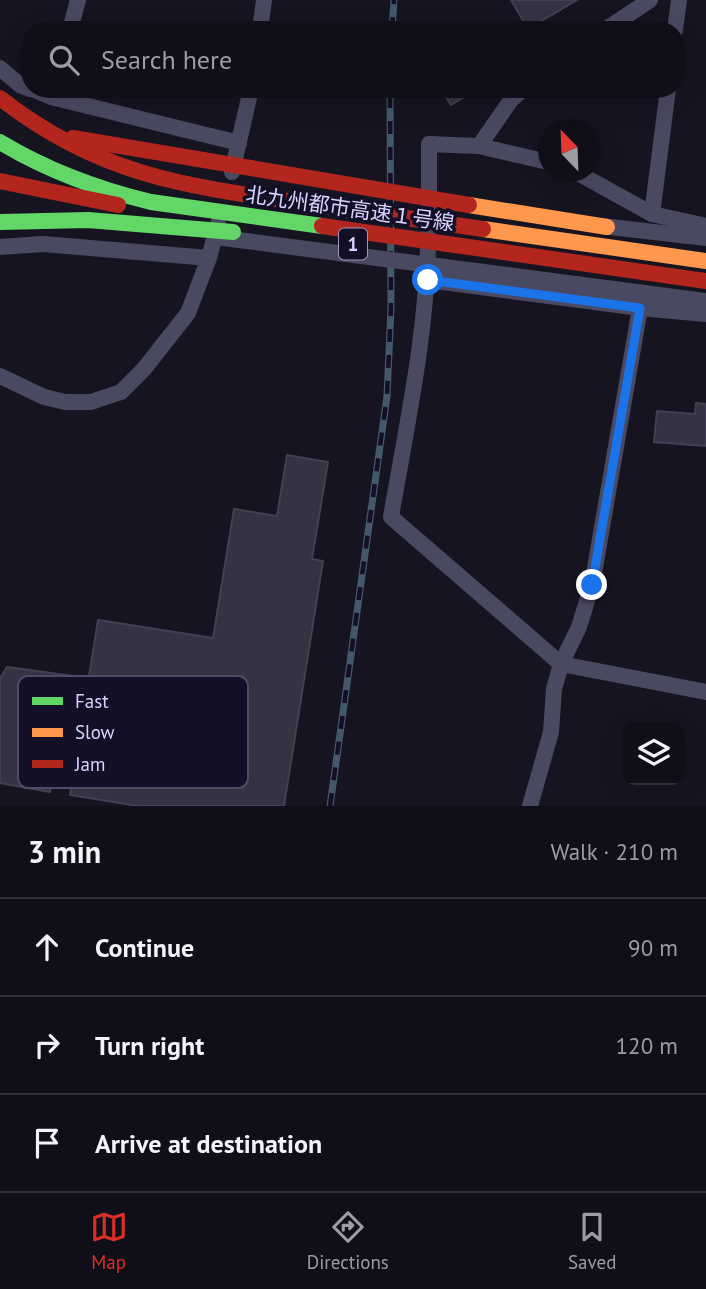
<!DOCTYPE html>
<meta charset="utf-8">
<style>
body{margin:0;font-family:"PT Sans","Noto Sans JP",sans-serif;background:#1e1d26;color:#f1f3f6}
.controls{position:absolute;right:21px;bottom:21px;display:grid;overflow:hidden;border-radius:14px;box-shadow:0 7px 28px #0002}
.controls button{width:63px;height:63px;display:grid;place-items:center;padding:0;border:0;border-bottom:2px solid #302f38;background:#100f19;color:#f1f3f6;font:35px sans-serif}
.compass{position:absolute;left:538px;top:119px;width:63px;height:63px;border-radius:50%;background:#100f19;box-shadow:0 7px 28px #0002;rotate:337deg}
.stop{position:absolute;width:21px;height:21px;margin:-16px;border:5px solid #1a73e8;border-radius:50%;background:#fff}
.stop.end{background:#1a73e8;border-color:#fff;box-shadow:0 2px 7px #0008}
.list{margin:0;padding:0;list-style:none}
h2{display:flex;justify-content:space-between;align-items:center;height:91px;margin:0;padding:0 28px;font-size:30px}
h2 small{font-size:23px;font-weight:400;color:#9c9ca2}
.list li{display:grid;grid-template-columns:46px 1fr auto;gap:21px;align-items:center;box-sizing:border-box;height:98px;padding:0 28px;border-top:2px solid #302f38}
.list b{display:block;font-size:26px;white-space:nowrap}
.list em{font-size:23px;font-style:normal;color:#9c9ca2}
.icon{flex:none;width:38px;height:38px;fill:none;stroke:currentColor;stroke-width:2;stroke-linecap:round;stroke-linejoin:round}
.map{position:relative;flex:none;width:706px;height:806px;overflow:hidden}
.search{position:absolute;background:#100f19;box-shadow:0 7px 28px #0002;left:21px;right:21px;top:21px;height:77px;display:flex;align-items:center;gap:18px;box-sizing:border-box;padding:0 24px;border-radius:28px;color:#9c9ca2;font-size:26px}
.sheet{height:385px;background:#100f19}
nav{display:flex;justify-content:space-around;align-items:center;box-sizing:border-box;height:98px;border-top:2px solid #302f38;background:#100f19;font-size:19px;color:#9c9ca2}
nav a{display:grid;justify-items:center;gap:4px}
nav .on{color:#d93025}
.map>svg:first-child{display:block}
</style>
<div class="map">
<svg width="706" height="806" viewBox="0 0 706 806">
<rect width="100%" height="100%" fill="#161421"/>
<g fill="#343243" stroke="#433f54" stroke-width="2">
<path d="M 511,0 L 577,0 L 528,29 Z"/>
<path d="M 441,89 L 477,89 L 451,105 Z"/>
<path d="M 696,403 L 706,404 L 706,446 L 654,442 L 657,411 L 695,414 Z"/>
<path d="M 287,455 L 328,462 L 312,559 L 323,561 L 284,806 L 138,806 L 70,795 L 98,620 L 213,638 L 234,509 L 277,516 Z"/>
<path d="M 7,667 L 74,676 L 66,727 L 59,728 L 50,792 L 0,783 L 0,678 Z"/>
</g>
<g fill="none" stroke-linecap="round" stroke-linejoin="round">
<g stroke="#4a4962" stroke-width="16">
<path d="M 70,30 L 78,0"/>
<path d="M 260,30 L 264,0"/>
<path d="M 605,30 L 650,0"/>
<path d="M 675,30 L 679,0"/>
<path d="M 0,68 L 20,85 L 30,89"/>
<path d="M 32,89 L 51,97 L 239,143"/>
<path d="M 479,146 L 511,100 L 523,89"/>
<path d="M 232,172 L 251,89"/>
<path d="M 576,172 L 652,214 L 706,226"/>
<path d="M 429,204 L 429,144 L 479,146 L 548,162"/>
<path d="M 652,214 L 668,89"/>
<path d="M 428,234 C 428,329 407,423 391,517 L 561,664 L 706,692"/>
<path d="M 0,247 L 43,244 L 209,258 L 218,224"/>
<path d="M 428,280 L 640,308 L 706,314"/>
<path d="M 0,376 L 44,397 L 65,402 L 91,402 L 121,392 L 144,369 L 188,313 L 209,258"/>
<path d="M 530,806 L 551,732 L 554,689 L 561,664 L 579,627 L 592,585 L 640,308"/>
</g>
<defs>
<g id="rail">
<path d="M 392,30 L 394,0"/>
<path d="M 330,806 L 387,396 L 391,308 L 390,89"/>
</g>
</defs>
<use href="#rail" stroke="#43596b" stroke-width="7"/>
<use href="#rail" stroke="#130f26" stroke-width="4.5" stroke-dasharray="13" stroke-linecap="butt"/>
<g stroke="#4a4962" stroke-width="16">
<path d="M 602,226 L 706,238"/>
<path d="M 223,238 L 706,301"/>
</g>
<g stroke="#63d668" stroke-width="16">
<path d="M 0,142 C 48,171 97,189 151,202 L 322,226"/>
<path d="M 0,222 L 88,220 L 233,232"/>
</g>
<g stroke="#ff974d" stroke-width="16">
<path d="M 469,205 L 607,227"/>
<path d="M 483,229 L 706,261"/>
</g>
<g stroke="#b3261e" stroke-width="16">
<path d="M 0,98 C 98,175 184,186 303,203 C 363,212 423,220 483,229"/>
<path d="M 73,138 L 469,205"/>
<path d="M 0,181 L 118,205"/>
<path d="M 322,226 L 706,281"/>
</g>
</g>
<g fill="none" stroke-linecap="round" stroke-linejoin="round">
<path stroke="#1a73e8" stroke-width="9" d="M 428,280 L 640,308 L 592,585"/>
</g>
<g text-anchor="middle" stroke-width="7" stroke-linejoin="round" paint-order="stroke">
<rect fill="#130f26" stroke="#9e99be" stroke-width="2" x="339" y="228.5" width="28" height="31" rx="5"/>
<g font-size="19" font-weight="bold" fill="#d9d4ff">
<text x="353" y="251">1</text>
</g>
<g font-size="21" fill="#d9d4ff" stroke="#130f26">
<text transform="translate(350 209) rotate(8)" y="7">北九州都市高速１号線</text>
</g>
</g>
<rect x="18" y="676" width="230" height="112" rx="10" fill="#130f26" stroke="#4e4a67" stroke-width="2"/>
<rect x="32" y="697" width="31" height="8" fill="#63d668"/>
<rect x="32" y="728" width="31" height="9" fill="#ff974d"/>
<rect x="32" y="760" width="31" height="8" fill="#b3261e"/>
<g font-size="19" fill="#d9d4ff">
<text x="75" y="708">Fast</text>
<text x="75" y="739">Slow</text>
<text x="75" y="771">Jam</text>
</g>
</svg>
<div class="controls">
<button><svg class="icon" aria-label="layers" viewBox="0 0 24 24"><path d="M12 4l9 5-9 5-9-5zM3 14l9 5 9-5"/></svg></button>
</div>
<svg class="compass" viewBox="-18 -18 36 36"><path d="M0-13l5 13h-10z" fill="#e53935"/><path d="M0 13l5-13h-10z" fill="#9c9ca2"/></svg>
<div class="stop" style="left:428px;top:280px"></div>
<div class="stop end" style="left:592px;top:585px"></div>
<div class="search"><svg class="icon" aria-label="search" viewBox="0 0 24 24"><circle cx="10" cy="10" r="6"/><path d="M15 15l6 6"/></svg>Search here</div>
</div>
<section class="sheet">
<h2>3 min<small>Walk · 210 m</small></h2>
<ul class="list">
<li><svg class="icon" aria-label="ahead" viewBox="0 0 24 24"><path d="M12 20V5M6 11l6-6 6 6"/></svg><div><b>Continue</b></div><em>90 m</em></li>
<li><svg class="icon" aria-label="right" viewBox="0 0 24 24"><path d="M7 20v-9h11M14 6l5 5-5 5"/></svg><div><b>Turn right</b></div><em>120 m</em></li>
<li><svg class="icon" aria-label="arrive" viewBox="0 0 24 24"><path d="M6 21V4h12l-3 4 3 4H6"/></svg><div><b>Arrive at destination</b></div></li>
</ul>
</section>
<nav>
<a class="on"><svg class="icon" aria-label="map" viewBox="0 0 24 24"><path d="M3 6l6-2 6 2 6-2v14l-6 2-6-2-6 2zM9 4v14M15 6v14"/></svg>Map</a>
<a><svg class="icon" aria-label="directions" viewBox="0 0 24 24"><path d="M12 3l9 9-9 9-9-9zM9 14v-3h6M13 9l2 2-2 2"/></svg>Directions</a>
<a><svg class="icon" aria-label="saved" viewBox="0 0 24 24"><path d="M7 4h10v16l-5-4-5 4z"/></svg>Saved</a>
</nav>
